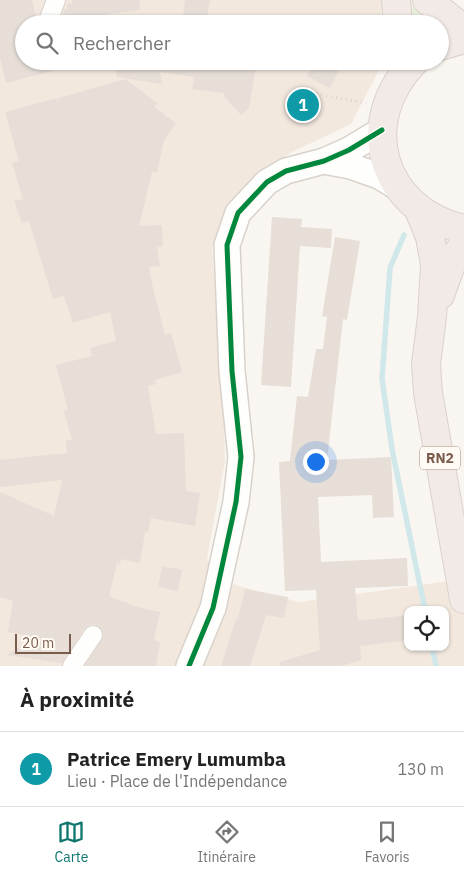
<!DOCTYPE html>
<html lang="fr">
<meta charset="utf-8">
<style>
body{margin:0;font-family:"IBM Plex Sans",sans-serif;background:#f6f6f6;color:#222}
.controls{position:absolute;right:15px;bottom:15px;display:grid;overflow:hidden;border-radius:10px;box-shadow:0 1px 4px #0004}
.controls button{width:45px;height:45px;display:grid;place-items:center;padding:0;border:0;border-bottom:1px solid #e0e0e0;background:#fff;color:#222;font:25px sans-serif}
.scale{position:absolute;left:15px;bottom:12px;width:56px;box-sizing:border-box;padding-left:5px;border:2px solid #7a5c4d;border-top:0;font-size:14px;line-height:18px;white-space:nowrap;color:#7a5c4d;-webkit-text-stroke:4px #fffaf3;paint-order:stroke}
.you{position:absolute;left:315px;top:461px;width:18px;height:18px;margin:-12px;border:4px solid #fff;border-radius:50%;background:#1a73e8;box-shadow:0 0 0 8px #1a73e833}
.badge{display:grid;place-items:center;width:32px;height:32px;border-radius:50%;background:#0f766e;color:#fff;font-size:16px;font-weight:700}
.pin{position:absolute;translate:-50% -50%;border:2px solid #fff;box-shadow:0 1px 5px #0006}
.list{margin:0;padding:0;list-style:none}
h2{display:flex;justify-content:space-between;align-items:center;height:65px;margin:0;padding:0 20px;font-size:21px}
h2 small{font-size:16px;font-weight:400;color:#767676}
.list li{display:grid;grid-template-columns:32px 1fr auto;gap:15px;align-items:center;box-sizing:border-box;height:75px;padding:0 20px;border-top:1px solid #e0e0e0}
.list b{display:block;font-size:19px;white-space:nowrap}
.list p{margin:0;font-size:16px;white-space:nowrap;color:#767676}
.list em{font-size:16px;font-style:normal;color:#767676}
.icon{flex:none;width:28px;height:28px;fill:none;stroke:currentColor;stroke-width:2;stroke-linecap:round;stroke-linejoin:round}
.map{position:relative;flex:none;width:464px;height:666px;overflow:hidden}
.search{position:absolute;background:#fff;box-shadow:0 1px 4px #0004;left:15px;right:15px;top:15px;height:55px;display:flex;align-items:center;gap:12px;box-sizing:border-box;padding:0 18px;border-radius:28px;color:#767676;font-size:19px}
.sheet{height:140px;background:#fff}
nav{display:flex;justify-content:space-around;align-items:center;box-sizing:border-box;height:70px;border-top:1px solid #e0e0e0;background:#fff;font-size:14px;color:#767676}
nav a{display:grid;justify-items:center;gap:2px}
nav .on{color:#0f766e}
.map>svg:first-child{display:block}
</style>
<div class="map">
<svg width="464" height="666" viewBox="0 0 464 666">
<rect width="100%" height="100%" fill="#f9f5f0"/>
<path fill="#f2e8de" fill-rule="evenodd" d="M 0,0 L 382,0 L 381,24 L 24,24 L 24,61 L 379,61 L 379,70 L 351,124 L 290,153 L 242,191 L 212,247 L 223,395 L 225,461 L 207,558 L 216,580 L 299,602 L 464,579 L 464,666 L 0,666 ZM 408,610 L 445,610 L 445,647 L 408,647 Z"/>
<path fill="#e7f0db" d="M 411,5 L 434,24 L 410,24 L 408,6 Z"/>
<g fill="none" stroke-linecap="round" stroke-linejoin="round">
<g stroke="#d0e8ea" stroke-width="5.5">
<path d="M 404,235 L 390,268 L 382,379 L 392,449 L 425,610"/>
<path d="M 432,647 L 436,666"/>
</g>
</g>
<g fill="#e6ded7">
<path d="M 0,0 L 32,0 L 37,24 L 24,24 L 24,61 L 70,61 L 71,66 L 6,83 L 0,58 Z"/>
<path d="M 72,0 L 139,0 L 140,10 L 108,14 L 108,24 L 62,23 L 64,9 L 67,9 L 68,3 L 72,4 Z"/>
<path d="M 185,0 L 210,0 L 206,24 L 182,24 Z"/>
<path d="M 113,61 L 257,61 L 249,108 L 241,115 L 224,96 L 224,93 L 192,89 L 194,77 L 160,72 L 162,84 L 117,77 Z"/>
<path d="M 315,61 L 344,61 L 330,88 L 307,76 Z"/>
<path d="M 125,79 L 157,103 L 154,107 L 165,115 L 166,117 L 168,117 L 176,123 L 164,140 L 157,173 L 152,172 L 139,226 L 162,225 L 163,246 L 157,247 L 160,266 L 149,267 L 152,284 L 165,335 L 171,333 L 182,372 L 155,380 L 156,384 L 148,386 L 156,434 L 184,433 L 186,491 L 200,493 L 195,526 L 151,518 L 148,532 L 145,532 L 140,563 L 121,559 L 120,564 L 117,563 L 109,596 L 137,607 L 160,612 L 154,640 L 160,642 L 156,666 L 85,666 L 104,636 L 102,630 L 94,624 L 89,625 L 84,629 L 62,663 L 7,655 L 36,637 L 8,632 L 13,601 L 0,597 L 0,492 L 54,516 L 62,480 L 0,487 L 0,460 L 67,453 L 66,440 L 72,440 L 64,411 L 68,410 L 56,365 L 92,356 L 90,348 L 116,341 L 110,312 L 73,323 L 64,296 L 53,299 L 29,221 L 22,223 L 14,201 L 23,199 L 12,163 L 19,161 L 5,112 L 57,98 L 58,103 L 59,98 Z"/>
<path d="M 272,217 L 302,219 L 301,227 L 332,229 L 331,248 L 300,246 L 291,387 L 261,385 Z"/>
<path d="M 335,237 L 360,241 L 347,320 L 343,319 L 327,460 L 391,457 L 394,517 L 373,518 L 372,495 L 318,497 L 321,562 L 407,558 L 408,586 L 355,588 L 358,621 L 408,615 L 408,640 L 360,646 L 361,660 L 341,666 L 280,666 L 280,662 L 320,650 L 316,590 L 285,591 L 279,462 L 290,461 L 297,396 L 308,397 L 316,349 L 323,349 L 327,317 L 322,316 Z"/>
<path d="M 162,566 L 182,570 L 178,591 L 158,587 Z"/>
<path d="M 245,589 L 288,597 L 284,618 L 266,615 L 250,666 L 221,666 L 236,619 L 238,619 Z"/>
</g>
<g fill="none" stroke-linecap="round" stroke-linejoin="round">
<defs>
<g id="street">
<path d="M 47,24 L 56,0"/>
<path d="M 72,666 L 93,635"/>
</g>
<g id="secondary">
<path d="M 324,161 L 350,166 L 379,176 L 399,188"/>
<path d="M 189,666 L 213,608 L 236,502 L 241,457 L 232,371 L 227,245 L 238,213 L 267,182 L 286,171 L 324,161 L 349,150 L 382,130"/>
</g>
<g id="highway">
<path d="M 396,0 L 398,24"/>
<path d="M 427,0 L 464,29"/>
<path d="M 440,46 L 464,39"/>
<path d="M 415,61 C 355,122 381,210 464,229"/>
<path d="M 419,210 L 430,237 L 435,264 L 432,317 L 426,364 L 428,393 L 464,599"/>
<path d="M 440,295 L 452,262 L 464,243"/>
</g>
</defs>
<use href="#street" stroke="#d7d1cb" stroke-width="20"/>
<use href="#secondary" stroke="#d9d2cb" stroke-width="28"/>
<use href="#highway" stroke="#dad1cc" stroke-width="30"/>
<path stroke="#dcd5d0" stroke-width="3" stroke-dasharray="1 4" stroke-linecap="butt" d="M 306,105 L 317,94 L 366,103"/>
<use href="#street" stroke="#fefefd" stroke-width="18"/>
<use href="#secondary" stroke="#fefefd" stroke-width="25"/>
<use href="#highway" stroke="#f2eae7" stroke-width="28"/>
<defs>
<path id="cycleway" d="M 189,666 L 213,608 L 236,502 L 241,457 L 232,371 L 227,245 L 238,213 L 267,182 L 286,171 L 324,161 L 349,150 L 382,130"/>
</defs>
<use href="#cycleway" stroke="#fffaf3" stroke-width="8"/>
<use href="#cycleway" stroke="#00873e" stroke-width="5"/>
</g>
<g text-anchor="middle" stroke-width="4" stroke-linejoin="round" paint-order="stroke">
<rect fill="#fffaf3" stroke="#a28b7f" stroke-width="1" x="420" y="446.5" width="40" height="23" rx="4"/>
<g font-size="14" font-weight="bold" fill="#7a5c4d">
<text x="440" y="463">RN2</text>
</g>
</g>
</svg>
<div class="controls">
<button><svg class="icon" aria-label="locate" viewBox="0 0 24 24"><circle cx="12" cy="12" r="6"/><path d="M12 2v4M12 18v4M2 12h4M18 12h4"/></svg></button>
</div>
<div class="scale">20 m</div>
<div class="you"></div>
<div class="pin badge" style="left:303px;top:105px;background:#0f9aa8">1</div>
<div class="search"><svg class="icon" aria-label="search" viewBox="0 0 24 24"><circle cx="10" cy="10" r="6"/><path d="M15 15l6 6"/></svg>Rechercher</div>
</div>
<section class="sheet">
<h2>À proximité<small></small></h2>
<ul class="list">
<li><span class="badge" style="background:#0f9aa8">1</span><div><b>Patrice Emery Lumumba</b><p>Lieu · Place de l'Indépendance</p></div><em>130 m</em></li>
</ul>
</section>
<nav>
<a class="on"><svg class="icon" aria-label="map" viewBox="0 0 24 24"><path d="M3 6l6-2 6 2 6-2v14l-6 2-6-2-6 2zM9 4v14M15 6v14"/></svg>Carte</a>
<a><svg class="icon" aria-label="directions" viewBox="0 0 24 24"><path d="M12 3l9 9-9 9-9-9zM9 14v-3h6M13 9l2 2-2 2"/></svg>Itinéraire</a>
<a><svg class="icon" aria-label="saved" viewBox="0 0 24 24"><path d="M7 4h10v16l-5-4-5 4z"/></svg>Favoris</a>
</nav>
